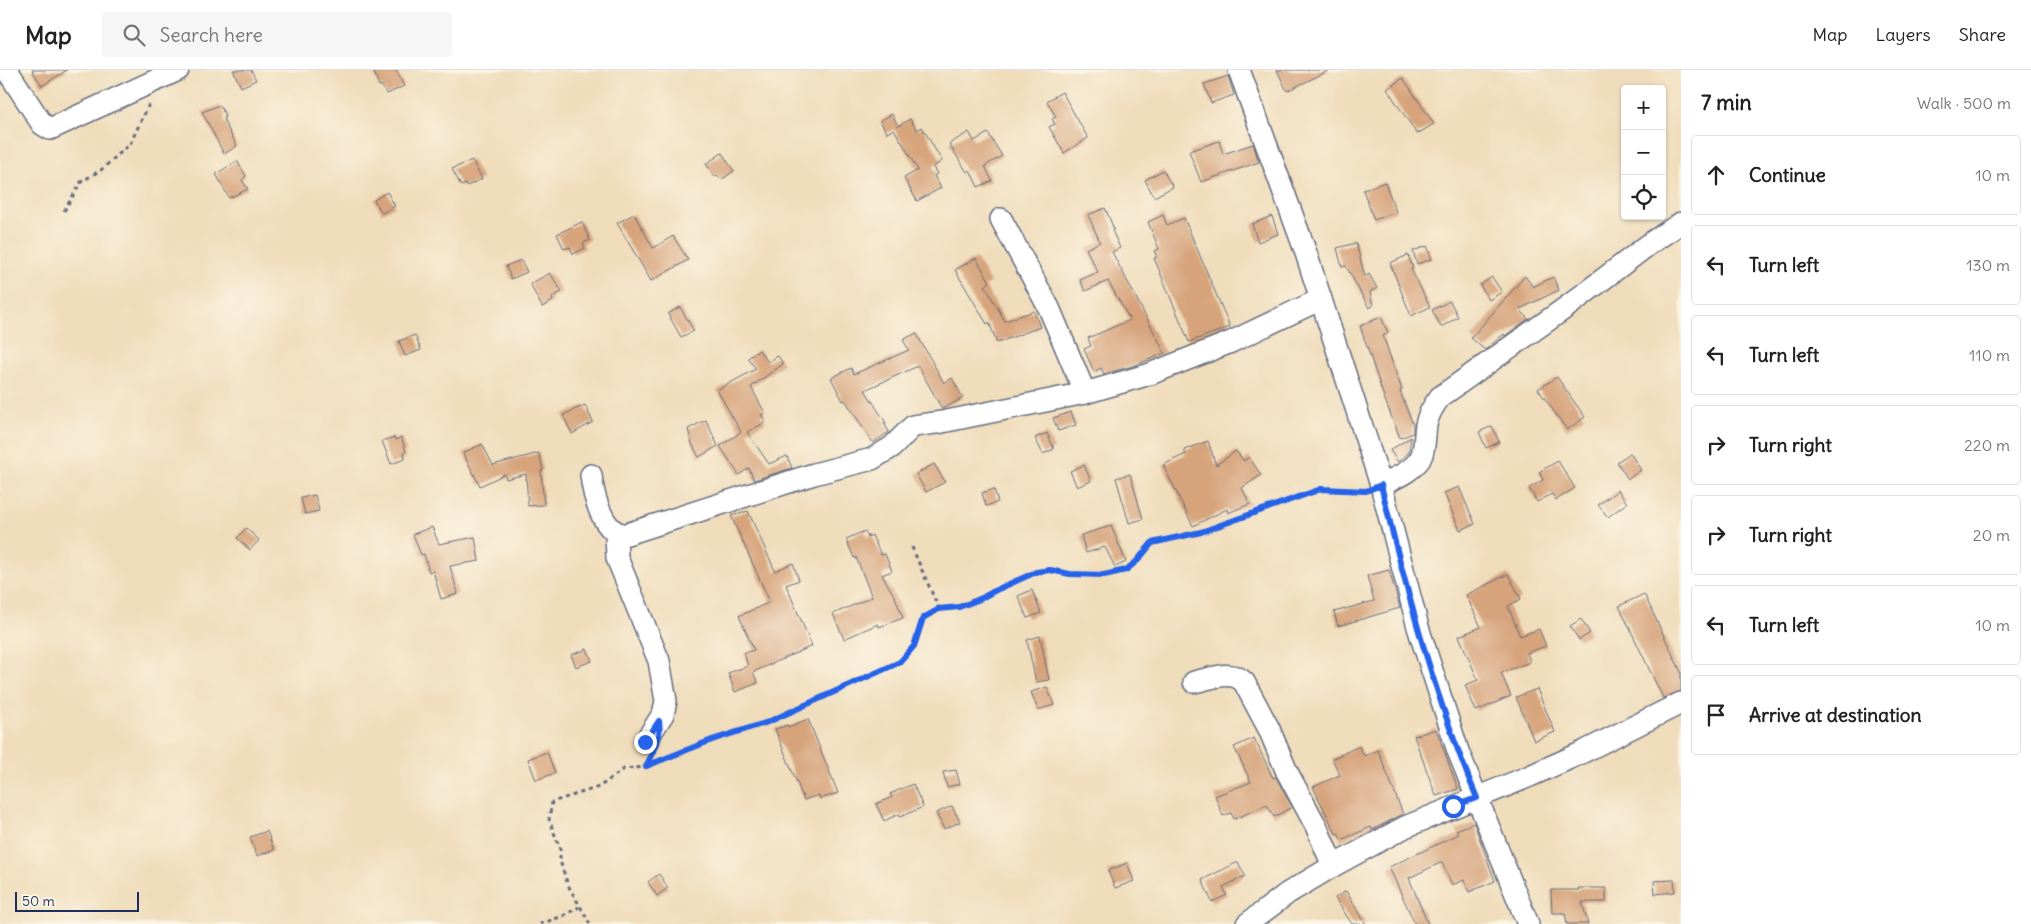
<!DOCTYPE html>
<meta charset="utf-8">
<style>
body{margin:0;font-family:Delius,sans-serif;background:#f6f6f6;color:#222}
.controls{position:absolute;right:15px;top:15px;display:grid;overflow:hidden;border-radius:5px;box-shadow:0 1px 4px #0004}
.controls button{width:45px;height:45px;display:grid;place-items:center;padding:0;border:0;border-bottom:1px solid #e0e0e0;background:#fff;color:#222;font:25px sans-serif}
.scale{position:absolute;left:15px;bottom:12px;width:124px;box-sizing:border-box;padding-left:5px;border:2px solid #1b2f5e;border-top:0;font-size:14px;line-height:18px;white-space:nowrap;color:#1b2f5e;-webkit-text-stroke:4px #fcf5e5;paint-order:stroke}
.stop{position:absolute;width:15px;height:15px;margin:-11px;border:4px solid #2563eb;border-radius:50%;background:#fff}
.stop.end{background:#2563eb;border-color:#fff;box-shadow:0 1px 5px #0008}
.list{margin:0;padding:0;list-style:none}
h2{display:flex;justify-content:space-between;align-items:center;height:65px;margin:0;padding:0 20px;font-size:21px}
h2 small{font-size:16px;font-weight:400;color:#767676}
.list li{display:grid;grid-template-columns:32px 1fr auto;gap:15px;align-items:center;box-sizing:border-box;height:80px;margin:0 10px 10px;padding:0 10px;border:1px solid #e0e0e0;border-radius:5px}
.list b{display:block;font-size:19px;white-space:nowrap}
.list em{font-size:16px;font-style:normal;color:#767676}
.icon{flex:none;width:28px;height:28px;fill:none;stroke:currentColor;stroke-width:2;stroke-linecap:round;stroke-linejoin:round}
.map{position:relative;flex:none;width:1681px;height:854px;overflow:hidden}
header{display:flex;align-items:center;gap:30px;box-sizing:border-box;height:70px;padding:0 25px;background:#fff;border-bottom:1px solid #e0e0e0}
header strong{font-size:24px}
nav{display:flex;gap:28px;margin-inline-start:auto;font-size:18px}
.search{width:350px;height:45px;background:#f6f6f6;display:flex;align-items:center;gap:12px;box-sizing:border-box;padding:0 18px;border-radius:5px;color:#767676;font-size:19px}
main{display:flex}
aside{flex:1;background:#fff}
.map>svg:first-child{display:block}
</style>
<header>
<strong>Map</strong>
<div class="search"><svg class="icon" aria-label="search" viewBox="0 0 24 24"><circle cx="10" cy="10" r="6"/><path d="M15 15l6 6"/></svg>Search here</div>
<nav><a>Map</a><a>Layers</a><a>Share</a></nav>
</header>
<main>
<div class="map">
<svg width="1681" height="854" viewBox="0 0 1681 854">
<rect width="100%" height="100%" fill="#fcf5e5"/>
<filter id="ink" filterUnits="userSpaceOnUse"><feTurbulence type="fractalNoise" baseFrequency=".02" numOctaves="2"/><feDisplacementMap in="SourceGraphic" scale="10" xChannelSelector="R" yChannelSelector="G"/><feConvolveMatrix kernelMatrix="1 2 1 2 8 2 1 2 1" color-interpolation-filters="sRGB"/></filter>
<filter id="wash" filterUnits="userSpaceOnUse"><feTurbulence type="fractalNoise" baseFrequency=".0096" numOctaves="4" result="noise"/><feDisplacementMap in="SourceGraphic" scale="20" xChannelSelector="R" yChannelSelector="G"/><feGaussianBlur stdDeviation="1.12" result="paint"/><feColorMatrix in="noise" values="0 0 0 0 0 0 0 0 0 0 0 0 0 0 0 0 0 1.4 0 .05"/><feComposite in="paint" operator="in"/></filter>
<g filter="url(#wash)">
<rect width="100%" height="100%" fill="#efdcba"/>
<g id="blocks">
<g fill="#d6a37a">
<path d="M 32,0 L 67,0 L 42,16 Z"/>
<path d="M 233,0 L 251,0 L 256,10 L 241,17 Z"/>
<path d="M 373,0 L 396,0 L 404,16 L 387,24 L 381,15 L 379,16 Z"/>
<path d="M 1277,0 L 1330,0 L 1287,21 Z"/>
<path d="M 1228,6 L 1234,25 L 1211,33 L 1204,14 Z"/>
<path d="M 1403,8 L 1434,54 L 1417,64 L 1387,19 Z"/>
<path d="M 1062,22 L 1088,68 L 1064,83 L 1049,57 L 1055,54 L 1052,49 L 1056,47 L 1047,31 Z"/>
<path d="M 219,35 L 225,44 L 224,51 L 237,76 L 224,84 L 202,42 Z"/>
<path d="M 892,44 L 898,56 L 910,49 L 917,60 L 922,57 L 942,91 L 933,97 L 937,104 L 934,106 L 941,118 L 917,131 L 904,108 L 918,100 L 894,59 L 887,63 L 880,51 Z"/>
<path d="M 969,62 L 974,71 L 988,63 L 1002,86 L 985,96 L 992,111 L 978,117 L 970,100 L 967,102 L 949,74 Z"/>
<path d="M 1219,71 L 1223,84 L 1253,74 L 1259,92 L 1201,112 L 1189,81 Z"/>
<path d="M 722,83 L 734,101 L 721,110 L 717,105 L 715,107 L 706,94 Z"/>
<path d="M 472,90 L 482,109 L 467,116 L 466,114 L 461,116 L 452,99 Z"/>
<path d="M 237,91 L 246,106 L 242,110 L 248,119 L 229,128 L 216,104 Z"/>
<path d="M 1163,100 L 1173,117 L 1154,127 L 1145,110 Z"/>
<path d="M 1385,112 L 1396,142 L 1374,150 L 1363,120 Z"/>
<path d="M 387,122 L 395,136 L 382,143 L 374,130 Z"/>
<path d="M 1105,138 L 1114,159 L 1112,160 L 1120,178 L 1112,182 L 1165,283 L 1136,295 L 1104,304 L 1101,298 L 1094,302 L 1084,279 L 1091,276 L 1088,268 L 1130,250 L 1108,211 L 1085,221 L 1080,210 L 1098,202 L 1086,179 L 1100,172 L 1088,145 Z"/>
<path d="M 634,144 L 653,178 L 673,166 L 688,190 L 651,211 L 617,153 Z"/>
<path d="M 1163,145 L 1167,155 L 1184,148 L 1230,257 L 1189,272 L 1154,188 L 1157,187 L 1154,181 L 1159,179 L 1148,152 Z"/>
<path d="M 1272,146 L 1278,164 L 1258,172 L 1252,154 Z"/>
<path d="M 582,152 L 590,170 L 583,173 L 585,178 L 573,184 L 570,177 L 564,179 L 557,164 Z"/>
<path d="M 1356,173 L 1365,207 L 1369,204 L 1377,218 L 1370,222 L 1373,236 L 1369,238 L 1346,196 L 1342,197 L 1337,178 Z"/>
<path d="M 1427,176 L 1432,189 L 1417,194 L 1413,181 Z"/>
<path d="M 1408,185 L 1413,198 L 1411,199 L 1430,237 L 1411,246 L 1390,193 Z"/>
<path d="M 976,188 L 990,212 L 985,216 L 1005,251 L 1034,241 L 1040,257 L 997,273 L 989,252 L 987,254 L 955,200 Z"/>
<path d="M 521,190 L 527,202 L 511,209 L 506,196 Z"/>
<path d="M 550,203 L 562,222 L 552,227 L 553,231 L 542,237 L 530,214 Z"/>
<path d="M 1525,206 L 1533,217 L 1553,207 L 1559,220 L 1520,239 L 1528,249 L 1505,266 L 1504,264 L 1485,280 L 1471,268 Z"/>
<path d="M 1492,207 L 1502,222 L 1489,230 L 1480,215 Z"/>
<path d="M 1450,231 L 1458,247 L 1441,257 L 1432,240 Z"/>
<path d="M 680,237 L 694,261 L 681,267 L 668,244 Z"/>
<path d="M 1381,247 L 1388,263 L 1383,266 L 1402,320 L 1400,321 L 1413,355 L 1413,363 L 1400,368 L 1385,330 L 1360,256 Z"/>
<path d="M 916,263 L 944,313 L 952,308 L 963,328 L 942,339 L 918,296 L 865,320 L 886,353 L 884,353 L 889,362 L 873,373 L 845,330 L 843,331 L 831,308 L 851,298 L 854,304 L 909,280 L 903,270 Z"/>
<path d="M 415,265 L 421,280 L 405,286 L 399,271 Z"/>
<path d="M 759,280 L 768,292 L 778,286 L 783,294 L 751,317 L 765,343 L 761,345 L 766,352 L 747,362 L 769,394 L 787,386 L 792,398 L 754,410 L 749,398 L 739,405 L 720,376 L 741,362 L 717,320 L 756,299 L 748,288 Z"/>
<path d="M 1557,307 L 1585,347 L 1567,360 L 1538,319 Z"/>
<path d="M 585,335 L 593,352 L 572,364 L 563,345 Z"/>
<path d="M 1071,342 L 1076,355 L 1058,361 L 1053,348 Z"/>
<path d="M 706,350 L 718,376 L 699,387 L 692,374 L 688,359 Z"/>
<path d="M 1492,356 L 1499,372 L 1486,378 L 1479,362 Z"/>
<path d="M 1047,363 L 1054,379 L 1043,384 L 1035,368 Z"/>
<path d="M 394,367 L 396,370 L 401,367 L 406,381 L 404,383 L 405,389 L 391,394 L 382,371 Z"/>
<path d="M 1411,367 L 1409,382 L 1398,392 L 1390,380 Z"/>
<path d="M 1208,371 L 1216,395 L 1236,381 L 1244,391 L 1249,387 L 1261,405 L 1242,418 L 1250,434 L 1228,443 L 1227,439 L 1193,456 L 1163,395 L 1186,384 L 1184,380 Z"/>
<path d="M 482,374 L 493,395 L 539,383 L 543,400 L 541,401 L 544,435 L 528,436 L 526,404 L 506,409 L 505,404 L 480,416 L 463,383 Z"/>
<path d="M 1630,383 L 1641,400 L 1628,409 L 1617,392 Z"/>
<path d="M 1558,391 L 1575,418 L 1556,430 L 1552,424 L 1537,432 L 1529,418 L 1543,410 L 1539,402 Z"/>
<path d="M 934,394 L 945,412 L 926,422 L 916,404 Z"/>
<path d="M 1084,395 L 1091,411 L 1077,417 L 1070,401 Z"/>
<path d="M 1130,404 L 1143,449 L 1129,453 L 1116,408 Z"/>
<path d="M 1459,417 L 1475,454 L 1460,460 L 1444,423 Z"/>
<path d="M 994,419 L 998,432 L 986,436 L 982,423 Z"/>
<path d="M 1618,420 L 1627,433 L 1608,447 L 1598,435 Z"/>
<path d="M 315,425 L 319,441 L 305,444 L 301,428 Z"/>
<path d="M 748,441 L 775,501 L 793,493 L 799,510 L 786,515 L 812,576 L 753,602 L 758,613 L 735,622 L 728,603 L 748,596 L 744,583 L 754,580 L 739,546 L 770,532 L 731,446 Z"/>
<path d="M 1111,456 L 1126,492 L 1115,497 L 1105,477 L 1086,483 L 1081,465 Z"/>
<path d="M 432,457 L 439,474 L 475,467 L 479,491 L 450,496 L 458,524 L 441,529 L 433,501 L 429,502 L 424,484 L 421,485 L 413,464 Z"/>
<path d="M 246,458 L 259,470 L 250,480 L 237,468 Z"/>
<path d="M 865,461 L 868,467 L 872,465 L 881,485 L 885,484 L 892,501 L 882,505 L 895,527 L 903,548 L 879,557 L 878,554 L 844,569 L 833,544 L 872,527 L 856,487 L 854,488 L 846,469 Z"/>
<path d="M 1389,500 L 1400,538 L 1338,556 L 1334,542 L 1374,531 L 1367,506 Z"/>
<path d="M 1508,504 L 1521,529 L 1508,536 L 1520,566 L 1539,559 L 1546,576 L 1527,583 L 1530,592 L 1501,603 L 1511,626 L 1476,641 L 1465,615 L 1478,610 L 1459,566 L 1481,557 L 1466,525 Z"/>
<path d="M 1032,520 L 1041,543 L 1027,548 L 1018,526 Z"/>
<path d="M 1644,524 L 1681,602 L 1681,621 L 1663,628 L 1619,536 Z"/>
<path d="M 1581,549 L 1590,563 L 1579,570 L 1570,556 Z"/>
<path d="M 1040,566 L 1049,610 L 1036,612 L 1027,570 Z"/>
<path d="M 587,579 L 592,591 L 576,597 L 571,585 Z"/>
<path d="M 1047,617 L 1054,635 L 1038,640 L 1031,622 Z"/>
<path d="M 1537,619 L 1555,662 L 1534,671 L 1516,627 Z"/>
<path d="M 808,649 L 838,723 L 820,729 L 819,725 L 804,730 L 775,659 L 788,655 L 788,657 Z"/>
<path d="M 1436,659 L 1458,719 L 1436,726 L 1414,666 Z"/>
<path d="M 1254,668 L 1273,708 L 1276,707 L 1292,737 L 1274,747 L 1267,735 L 1234,749 L 1231,743 L 1223,746 L 1215,726 L 1251,712 L 1234,677 Z"/>
<path d="M 1359,676 L 1364,686 L 1378,680 L 1403,744 L 1376,758 L 1372,760 L 1371,757 L 1341,770 L 1338,763 L 1336,764 L 1313,717 L 1340,705 L 1332,689 Z"/>
<path d="M 547,682 L 555,703 L 536,710 L 528,689 Z"/>
<path d="M 956,700 L 960,714 L 947,717 L 943,702 Z"/>
<path d="M 913,714 L 923,737 L 900,747 L 899,744 L 884,751 L 876,734 L 892,727 L 890,724 Z"/>
<path d="M 952,736 L 960,752 L 944,759 L 936,743 Z"/>
<path d="M 1474,753 L 1495,811 L 1469,822 L 1464,810 L 1452,815 L 1442,792 L 1409,808 L 1428,854 L 1415,854 L 1389,797 L 1459,764 L 1456,760 Z"/>
<path d="M 267,761 L 274,780 L 257,786 L 250,767 Z"/>
<path d="M 1238,792 L 1245,806 L 1223,817 L 1227,825 L 1212,832 L 1202,810 Z"/>
<path d="M 1127,793 L 1134,811 L 1115,818 L 1108,801 Z"/>
<path d="M 659,804 L 668,818 L 657,826 L 648,812 Z"/>
<path d="M 1674,810 L 1675,822 L 1655,824 L 1654,811 Z"/>
<path d="M 1578,818 L 1606,818 L 1606,832 L 1582,832 L 1588,854 L 1567,854 L 1565,843 L 1552,843 L 1551,820 L 1579,820 Z"/>
<path d="M 1346,821 L 1366,854 L 1352,854 L 1335,828 Z"/>
</g>
</g>
</g>
<g filter="url(#ink)">
<use href="#blocks" fill-opacity="0" stroke="#656c7e" stroke-width="1"/>
<g fill="none" stroke-linecap="round" stroke-linejoin="round">
<defs>
<g id="minor">
<path d="M 7,0 L 42,54 L 50,59 L 178,0"/>
<path d="M 1239,0 L 1305,180 L 1381,415 L 1418,557 L 1458,681 L 1528,854"/>
<path d="M 1001,149 L 1049,238 L 1085,323"/>
<path d="M 591,405 C 593,424 603,467 627,464 L 814,404 L 872,389 L 892,377 L 913,356 L 942,352 L 1085,323 L 1150,304 L 1231,272 L 1321,229"/>
<path d="M 1381,415 C 1395,408 1411,402 1420,389 C 1426,378 1424,366 1426,355 C 1428,344 1433,336 1440,327 L 1568,236 L 1652,172 L 1681,153"/>
<path d="M 616,463 L 617,488 L 659,591 L 666,631 L 663,644 L 645,672"/>
<path d="M 1194,612 C 1210,609 1231,599 1244,612 L 1269,659 L 1287,702 L 1316,756 L 1333,796"/>
<path d="M 1247,854 L 1288,823 L 1333,796 L 1405,757 L 1530,706 L 1579,684 L 1681,633"/>
</g>
</defs>
<use href="#minor" stroke="#656c7e" stroke-width="24"/>
<g stroke="#656c7e" stroke-width="3" stroke-dasharray="4 4" stroke-linecap="butt">
<path d="M 64,141 L 81,112 L 101,100 L 130,74 L 150,32"/>
<path d="M 939,539 L 959,537 L 1036,502 L 1050,500 L 1070,504 L 1103,505 L 1125,500 L 1137,491 L 1152,473 L 1201,462 L 1321,419 L 1364,421"/>
<path d="M 646,697 L 713,670 L 768,652 L 900,592 L 914,577 L 923,548 L 939,539 L 911,475"/>
<path d="M 540,854 L 563,846 L 579,837"/>
<path d="M 590,854 L 568,815 L 560,791 L 560,779 L 549,749 L 552,732 L 599,717 L 624,699 L 646,697 L 650,689"/>
</g>
<use href="#minor" stroke="#fff" stroke-width="21"/>
</g>
</g>
<g fill="none" stroke-linecap="round" stroke-linejoin="round" filter="url(#ink)">
<path stroke="#2563eb" stroke-width="6" d="M 645,672 L 659,651 C 662,668 654,681 646,696 L 712,670 L 768,652 L 900,592 L 914,576 L 923,548 L 939,539 L 959,537 L 980,529 L 996,520 L 1036,502 L 1050,500 L 1070,504 L 1104,505 L 1126,500 L 1137,491 L 1152,473 L 1201,462 L 1321,419 L 1366,421 L 1381,415 C 1406,520 1435,629 1477,728 L 1453,736"/>
</g>
</svg>
<div class="controls">
<button>+</button>
<button>−</button>
<button><svg class="icon" aria-label="locate" viewBox="0 0 24 24"><circle cx="12" cy="12" r="6"/><path d="M12 2v4M12 18v4M2 12h4M18 12h4"/></svg></button>
</div>
<div class="scale">50 m</div>
<div class="stop" style="left:1453px;top:736px"></div>
<div class="stop end" style="left:645px;top:672px"></div>
</div>
<aside>
<h2>7 min<small>Walk · 500 m</small></h2>
<ul class="list">
<li><svg class="icon" aria-label="ahead" viewBox="0 0 24 24"><path d="M12 20V5M6 11l6-6 6 6"/></svg><div><b>Continue</b></div><em>10 m</em></li>
<li><svg class="icon" aria-label="left" viewBox="0 0 24 24"><path d="M17 20v-9H6M10 6l-5 5 5 5"/></svg><div><b>Turn left</b></div><em>130 m</em></li>
<li><svg class="icon" aria-label="left" viewBox="0 0 24 24"><path d="M17 20v-9H6M10 6l-5 5 5 5"/></svg><div><b>Turn left</b></div><em>110 m</em></li>
<li><svg class="icon" aria-label="right" viewBox="0 0 24 24"><path d="M7 20v-9h11M14 6l5 5-5 5"/></svg><div><b>Turn right</b></div><em>220 m</em></li>
<li><svg class="icon" aria-label="right" viewBox="0 0 24 24"><path d="M7 20v-9h11M14 6l5 5-5 5"/></svg><div><b>Turn right</b></div><em>20 m</em></li>
<li><svg class="icon" aria-label="left" viewBox="0 0 24 24"><path d="M17 20v-9H6M10 6l-5 5 5 5"/></svg><div><b>Turn left</b></div><em>10 m</em></li>
<li><svg class="icon" aria-label="arrive" viewBox="0 0 24 24"><path d="M6 21V4h12l-3 4 3 4H6"/></svg><div><b>Arrive at destination</b></div></li>
</ul>
</aside>
</main>
